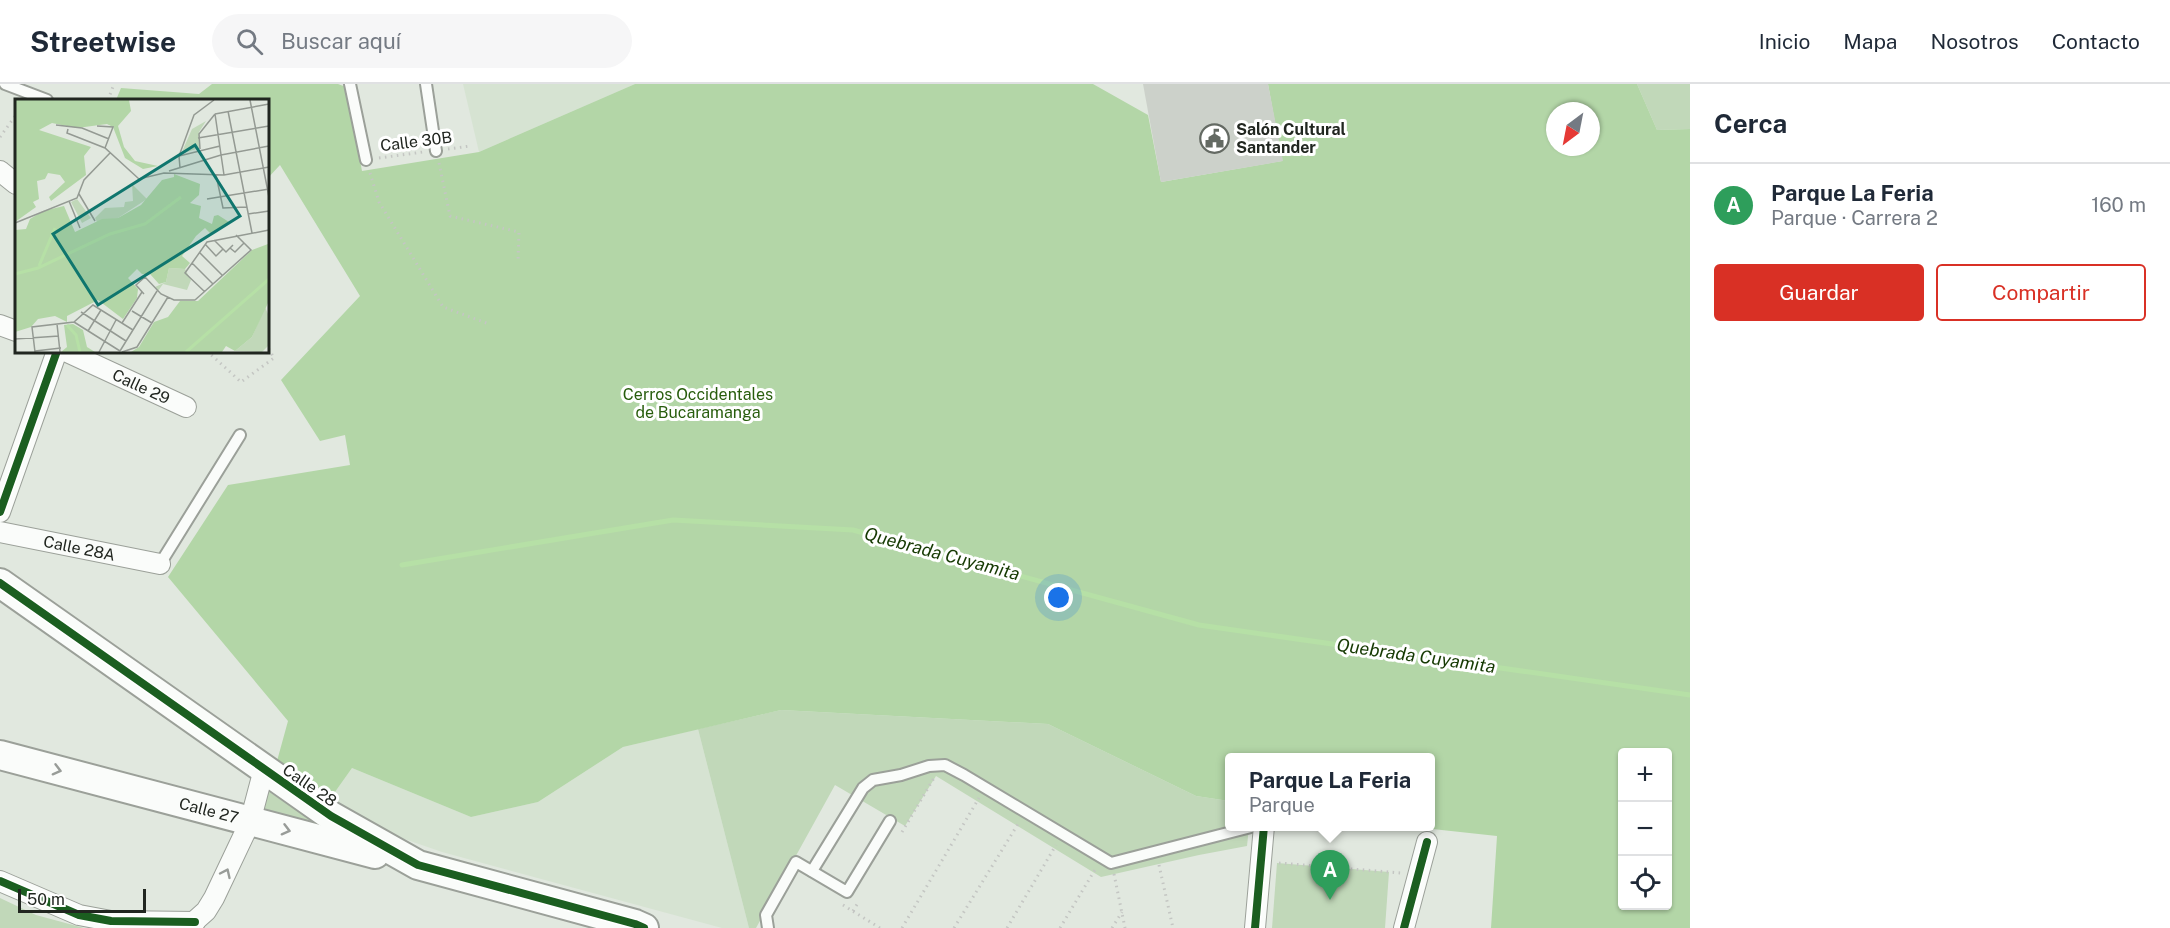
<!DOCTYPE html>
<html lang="es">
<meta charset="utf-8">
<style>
body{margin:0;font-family:"Public Sans",sans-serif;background:#f6f6f7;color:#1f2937}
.controls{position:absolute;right:18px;bottom:18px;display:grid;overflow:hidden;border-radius:6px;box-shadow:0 2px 4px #0004}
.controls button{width:54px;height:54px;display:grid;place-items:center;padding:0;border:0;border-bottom:2px solid #e0e1e3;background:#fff;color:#1f2937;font:30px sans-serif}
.compass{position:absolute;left:1546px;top:18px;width:54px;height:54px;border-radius:50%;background:#fff;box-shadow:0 2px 4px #0004;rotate:212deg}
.scale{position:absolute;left:18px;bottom:15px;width:128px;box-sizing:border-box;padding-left:6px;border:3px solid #212620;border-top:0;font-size:16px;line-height:21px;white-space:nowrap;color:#212620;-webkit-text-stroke:4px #fff;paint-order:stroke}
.you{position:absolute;left:1059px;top:514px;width:21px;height:21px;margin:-15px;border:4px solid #fff;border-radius:50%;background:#1a73e8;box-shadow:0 0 0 9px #1a73e833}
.badge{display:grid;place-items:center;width:39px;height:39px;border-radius:50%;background:#d93025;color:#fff;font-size:20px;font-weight:700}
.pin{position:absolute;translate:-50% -50px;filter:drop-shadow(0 2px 3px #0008)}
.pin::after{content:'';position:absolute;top:32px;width:21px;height:18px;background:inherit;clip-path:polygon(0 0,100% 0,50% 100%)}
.popup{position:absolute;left:1225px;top:669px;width:210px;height:78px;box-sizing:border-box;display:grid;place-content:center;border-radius:6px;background:#fff;filter:drop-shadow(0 2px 4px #0005);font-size:20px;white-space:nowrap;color:#747a83}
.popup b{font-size:22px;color:#1f2937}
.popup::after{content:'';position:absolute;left:50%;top:100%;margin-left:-12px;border:12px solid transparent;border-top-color:#fff}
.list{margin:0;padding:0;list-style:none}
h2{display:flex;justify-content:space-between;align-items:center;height:78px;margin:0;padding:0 24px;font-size:26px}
h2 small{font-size:20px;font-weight:400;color:#747a83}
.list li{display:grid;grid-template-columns:39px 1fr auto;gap:18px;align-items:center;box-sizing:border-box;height:84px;padding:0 24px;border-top:2px solid #e0e1e3}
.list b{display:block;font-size:22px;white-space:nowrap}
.list p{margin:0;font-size:20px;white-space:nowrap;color:#747a83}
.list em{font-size:20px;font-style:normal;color:#747a83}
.actions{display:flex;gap:12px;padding:18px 24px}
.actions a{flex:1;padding:14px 0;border:2px solid #d93025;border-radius:6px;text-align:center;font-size:21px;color:#d93025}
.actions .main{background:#d93025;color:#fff}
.icon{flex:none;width:33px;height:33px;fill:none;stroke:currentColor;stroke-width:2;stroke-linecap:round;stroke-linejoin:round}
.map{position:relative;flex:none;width:1690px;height:844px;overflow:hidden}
header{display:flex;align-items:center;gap:36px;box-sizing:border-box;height:84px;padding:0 30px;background:#fff;border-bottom:2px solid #e0e1e3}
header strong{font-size:28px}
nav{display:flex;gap:33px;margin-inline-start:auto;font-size:21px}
.search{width:420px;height:54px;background:#f6f6f7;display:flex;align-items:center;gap:15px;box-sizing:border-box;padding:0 21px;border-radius:33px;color:#747a83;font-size:22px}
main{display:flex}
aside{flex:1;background:#fff}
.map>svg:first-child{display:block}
</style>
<header>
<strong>Streetwise</strong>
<div class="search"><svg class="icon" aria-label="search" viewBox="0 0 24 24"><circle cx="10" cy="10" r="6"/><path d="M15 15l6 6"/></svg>Buscar aquí</div>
<nav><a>Inicio</a><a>Mapa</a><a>Nosotros</a><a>Contacto</a></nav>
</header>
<main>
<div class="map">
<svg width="1690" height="844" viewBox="0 0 1690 844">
<rect width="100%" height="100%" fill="#e1e8df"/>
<g fill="#d6e3d2">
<path d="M 463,0 L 635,0 L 479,68 Z"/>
<path d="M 698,645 L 749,844 L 722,844 L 442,768 L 390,750 L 330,715 L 352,684 L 471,733 L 538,718 L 623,663 Z"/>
</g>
<g fill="#c1d8b9">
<path d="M 1637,0 L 1690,0 L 1690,45 L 1657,46 Z"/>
<path d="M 781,626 L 1048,640 L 1196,712 L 1229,717 L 1230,742 L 1249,743 L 1247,762 L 1199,771 L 1101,793 L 936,692 L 905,742 L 835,701 L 756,844 L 749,844 L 698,645 Z"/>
<path d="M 268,707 L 318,741 L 262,731 Z"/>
<path d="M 1277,779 L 1389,788 L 1385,844 L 1272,844 Z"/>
<path d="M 0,814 L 36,831 L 84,844 L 0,844 Z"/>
</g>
<path fill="#b3d6a7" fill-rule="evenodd" d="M 212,0 L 338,0 L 346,3 L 362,87 L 479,68 L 635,0 L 1093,0 L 1148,31 L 1161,98 L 1282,77 L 1268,0 L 1637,0 L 1657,46 L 1690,45 L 1690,844 L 1491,844 L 1497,752 L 1414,743 L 1430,742 L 1430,674 L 1230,674 L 1229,717 L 1196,712 L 1048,640 L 781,626 L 623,663 L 538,718 L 471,733 L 352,684 L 330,715 L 277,677 L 288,637 L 168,493 L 228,401 L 350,381 L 345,351 L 320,357 L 281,296 L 360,212 L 280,81 L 267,95 L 267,16 L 116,16 L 121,4 L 199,10 ZM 1555,27 L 1591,27 L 1591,63 L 1555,63 ZM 1622,668 L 1668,668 L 1668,822 L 1622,822 Z"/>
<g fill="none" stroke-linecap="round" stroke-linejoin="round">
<path stroke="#b6e0a6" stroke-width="5" d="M 402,481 L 673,436 L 853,446 L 1199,541 L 1690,611"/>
</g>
<path fill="#ccd1ca" d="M 1143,0 L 1268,0 L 1283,77 L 1161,98 Z"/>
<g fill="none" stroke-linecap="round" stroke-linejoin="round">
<defs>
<g id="lane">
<path d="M 5,0 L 47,16"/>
<path d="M 350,0 L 366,76"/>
<path d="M 426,0 L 436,67"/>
<path d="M 160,480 L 240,351"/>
<path d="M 812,787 L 863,704 L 873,696 L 901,691 L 929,682 L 945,681 L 964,691 L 1111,779 L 1255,742"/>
<path d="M 768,844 L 766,831 L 796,778 L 847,808 L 890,737"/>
</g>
<g id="street">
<path d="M 0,87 L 16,100"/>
<path d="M 0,241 L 16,247"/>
<path id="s1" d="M 65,267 L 186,323"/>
<path d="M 0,428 L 57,267"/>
<path id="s2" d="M 0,448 L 160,480"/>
<path d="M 0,797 L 79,831 L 111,837 L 195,838"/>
<path d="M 187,844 L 206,827 L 214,814 L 250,738 L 264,685"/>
<path d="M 1255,844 L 1264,742"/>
<path d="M 1404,844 L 1427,758"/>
</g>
<g id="secondary">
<path d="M 0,499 L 331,732 L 418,781 L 635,840 L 644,844"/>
<path id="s3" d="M 0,671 L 375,770"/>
</g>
</defs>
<use href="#lane" stroke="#9ba099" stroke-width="14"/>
<use href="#street" stroke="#9ba099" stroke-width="22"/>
<use href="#secondary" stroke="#9ba099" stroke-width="32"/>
<g stroke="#c4c6c3" stroke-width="3" stroke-dasharray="1.5 4.5" stroke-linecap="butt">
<path d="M 108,16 L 114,0"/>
<path d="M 0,53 L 16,31"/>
<path d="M 448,65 L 470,62"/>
<path d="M 379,74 L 423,68"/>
<path d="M 439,79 L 450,132 L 519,148 L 518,177"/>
<path d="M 370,89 L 379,118 L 443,223 L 489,240"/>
<path d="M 207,267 L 241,298 L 274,274 L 267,262"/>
<path d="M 902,748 L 934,694"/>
<path d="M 1279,779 L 1401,789"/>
<path d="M 1159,781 L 1173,844"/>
<path d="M 1114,790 L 1125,844"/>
<path d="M 843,821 L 880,844"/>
<path d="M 853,827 L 859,817"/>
<path d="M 902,844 L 979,714"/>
<path d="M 954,844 L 1018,740"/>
<path d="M 1007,844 L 1056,761"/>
<path d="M 1060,844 L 1096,784"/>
<path d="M 1112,844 L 1122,828"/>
</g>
<use href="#lane" stroke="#fafcfa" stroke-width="10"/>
<use href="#street" stroke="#fafcfa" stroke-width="20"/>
<use href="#secondary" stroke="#fafcfa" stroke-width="28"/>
<defs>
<g id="cycleway">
<path d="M 0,428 L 57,267"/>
<path d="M 0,499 L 331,732 L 418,781 L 635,840 L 644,844"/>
<path d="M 0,797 L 79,831 L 111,837 L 195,838"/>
<path d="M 1255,844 L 1264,742"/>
<path d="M 1404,844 L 1427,758"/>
</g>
</defs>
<use href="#cycleway" stroke="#fff" stroke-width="11"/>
<use href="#cycleway" stroke="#1b5e20" stroke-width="8"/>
</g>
<defs><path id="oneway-chevron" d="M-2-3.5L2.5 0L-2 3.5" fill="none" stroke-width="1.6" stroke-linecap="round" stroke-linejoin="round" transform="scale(1.5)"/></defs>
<g stroke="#989c98">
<use href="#oneway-chevron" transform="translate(57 686) rotate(15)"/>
<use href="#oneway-chevron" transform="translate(286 746) rotate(15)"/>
<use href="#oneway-chevron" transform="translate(226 789) rotate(-65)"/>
</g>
<defs>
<symbol id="civic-ring" viewBox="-11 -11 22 22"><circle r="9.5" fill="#fff" stroke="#646a63" stroke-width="1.5"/><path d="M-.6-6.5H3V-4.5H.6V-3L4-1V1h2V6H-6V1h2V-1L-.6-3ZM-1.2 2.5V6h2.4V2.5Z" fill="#646a63"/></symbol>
</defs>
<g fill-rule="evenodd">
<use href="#civic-ring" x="1198" y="38" width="33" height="33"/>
</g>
<g text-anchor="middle" stroke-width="6" stroke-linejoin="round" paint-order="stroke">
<g font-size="16" font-weight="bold" fill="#212620" stroke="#fff" text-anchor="start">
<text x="1236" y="51">Salón Cultural<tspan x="1236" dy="18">Santander</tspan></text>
</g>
<g font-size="16" fill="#212620" stroke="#fff">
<text transform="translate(416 57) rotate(-7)" y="6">Calle 30B</text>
<text dy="6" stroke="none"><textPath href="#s1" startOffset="84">Calle 29</textPath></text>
<text dy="6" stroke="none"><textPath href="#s2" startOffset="81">Calle 28A</textPath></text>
<text transform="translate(310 701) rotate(35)" y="6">Calle 28</text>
<text dy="6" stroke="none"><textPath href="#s3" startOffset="216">Calle 27</textPath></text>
</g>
<g font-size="16" fill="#285d0d" stroke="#fff">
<text x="698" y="316">Cerros Occidentales<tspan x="698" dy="18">de Bucaramanga</tspan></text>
</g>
<g font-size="18" font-style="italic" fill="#163a03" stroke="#fff">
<text transform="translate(942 470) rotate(15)" y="6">Quebrada Cuyamita</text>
<text transform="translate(1416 572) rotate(8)" y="6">Quebrada Cuyamita</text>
</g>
</g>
<g transform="translate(15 15)">
<rect width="254" height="254" fill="#e1e8df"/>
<path d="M 191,22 L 184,33 L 184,49 L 166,55 L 177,30 ZM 117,85 L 132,100 L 103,119 L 82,123 L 80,119 L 90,109 L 109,108 L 110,103 L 118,102 ZM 62,100 L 76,119 L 67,124 L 56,103 ZM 154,169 L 170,170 L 176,181 L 172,191 L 148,185 L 143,192 L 140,188 L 151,183 ZM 250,208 L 253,215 L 253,247 L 247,253 L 220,252 L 237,238 Z" fill="#c1d8b9"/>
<path d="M 0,1 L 114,1 L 116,12 L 103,27 L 109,48 L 120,62 L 143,67 L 128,70 L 110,59 L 98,28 L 92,25 L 62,29 L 37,24 L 24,31 L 76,48 L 69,57 L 71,76 L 36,102 L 34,98 L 50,83 L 45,76 L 33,74 L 30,80 L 22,82 L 24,100 L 18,103 L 21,108 L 0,123 ZM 159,75 L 185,85 L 184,96 L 175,104 L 186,107 L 184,119 L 197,125 L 199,117 L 203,116 L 214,123 L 200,134 L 196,135 L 190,129 L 181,137 L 167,157 L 175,164 L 170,170 L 154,169 L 151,183 L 144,185 L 135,175 L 127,175 L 122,170 L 113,179 L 123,190 L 122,199 L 108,220 L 83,201 L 52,217 L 52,223 L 40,217 L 23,220 L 16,228 L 0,233 L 0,131 L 11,130 L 15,120 L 28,112 L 49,107 L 60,133 L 87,120 L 103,119 L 126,106 L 147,81 L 159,78 ZM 253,145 L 253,204 L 237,238 L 220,252 L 211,247 L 207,253 L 116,253 L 124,248 L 139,223 L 153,218 L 165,202 L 183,202 L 237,151 ZM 58,225 L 68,231 L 72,248 L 80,253 L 46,253 L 52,248 L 49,226 Z" fill="#b3d6a7"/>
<path fill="none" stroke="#b6e0a6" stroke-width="3" d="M 24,167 L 40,129M 0,175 L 23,169 L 95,135 L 130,125 L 166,98M 52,226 L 61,236 L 65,253M 171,253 L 254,180"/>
<path fill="none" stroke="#949a93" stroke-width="1.5" d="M 235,1 L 254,98M 213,12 L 237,134M 200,15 L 209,76M 200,15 L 254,5M 41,26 L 67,29 L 94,40M 82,27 L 98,28 L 90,49M 53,30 L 52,34 L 90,49 L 124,80 L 149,74 L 209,76 L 254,68M 183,39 L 254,27M 185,50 L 184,35 L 200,15M 164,57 L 205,47M 165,69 L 164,57 L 179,16 L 199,1M 154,72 L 206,56 L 254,47M 201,76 L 208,109 L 232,108M 64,95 L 80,122M 192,100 L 254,90M 54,102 L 65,129M 233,115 L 254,112M 0,124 L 62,99 L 69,81 L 95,54M 199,141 L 211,153 L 218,146M 190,145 L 201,157 L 208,150M 215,149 L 220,153 L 229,144M 184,153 L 207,176M 177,164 L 198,185M 190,193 L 170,174 L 192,143 L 254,131M 129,195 L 121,186 L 130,178 L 146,195 L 159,201 L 180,201M 180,201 L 236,151 L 221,136M 117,212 L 137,224M 66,213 L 111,242M 59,223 L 105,252M 107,224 L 127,193M 42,225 L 45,253M 73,232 L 86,211M 0,240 L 44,237M 20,252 L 46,249M 105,252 L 142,192M 20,253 L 17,228 L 59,223 L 78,206 L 118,231M 84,253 L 101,221M 107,253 L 122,248 L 153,198"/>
<path fill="#0f766e" fill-opacity="0.15" stroke="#0f766e" stroke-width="3" d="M 180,46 L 225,117 L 83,206 L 38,135 Z"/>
<rect width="254" height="254" fill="none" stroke="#212620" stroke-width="3"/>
</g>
</svg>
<div class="controls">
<button>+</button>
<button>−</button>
<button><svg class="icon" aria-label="locate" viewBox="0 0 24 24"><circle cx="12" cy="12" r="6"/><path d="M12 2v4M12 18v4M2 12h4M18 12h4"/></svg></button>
</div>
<svg class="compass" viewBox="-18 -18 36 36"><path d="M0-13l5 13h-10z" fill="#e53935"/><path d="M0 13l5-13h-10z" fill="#747a83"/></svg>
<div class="scale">50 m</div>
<div class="you"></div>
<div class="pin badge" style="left:1330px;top:816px;background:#2e9e5b">A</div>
<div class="popup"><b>Parque La Feria</b>Parque</div>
</div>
<aside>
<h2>Cerca<small></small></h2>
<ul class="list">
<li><span class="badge" style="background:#2e9e5b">A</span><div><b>Parque La Feria</b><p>Parque · Carrera 2</p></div><em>160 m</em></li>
</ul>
<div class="actions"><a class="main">Guardar</a><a>Compartir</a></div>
</aside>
</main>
